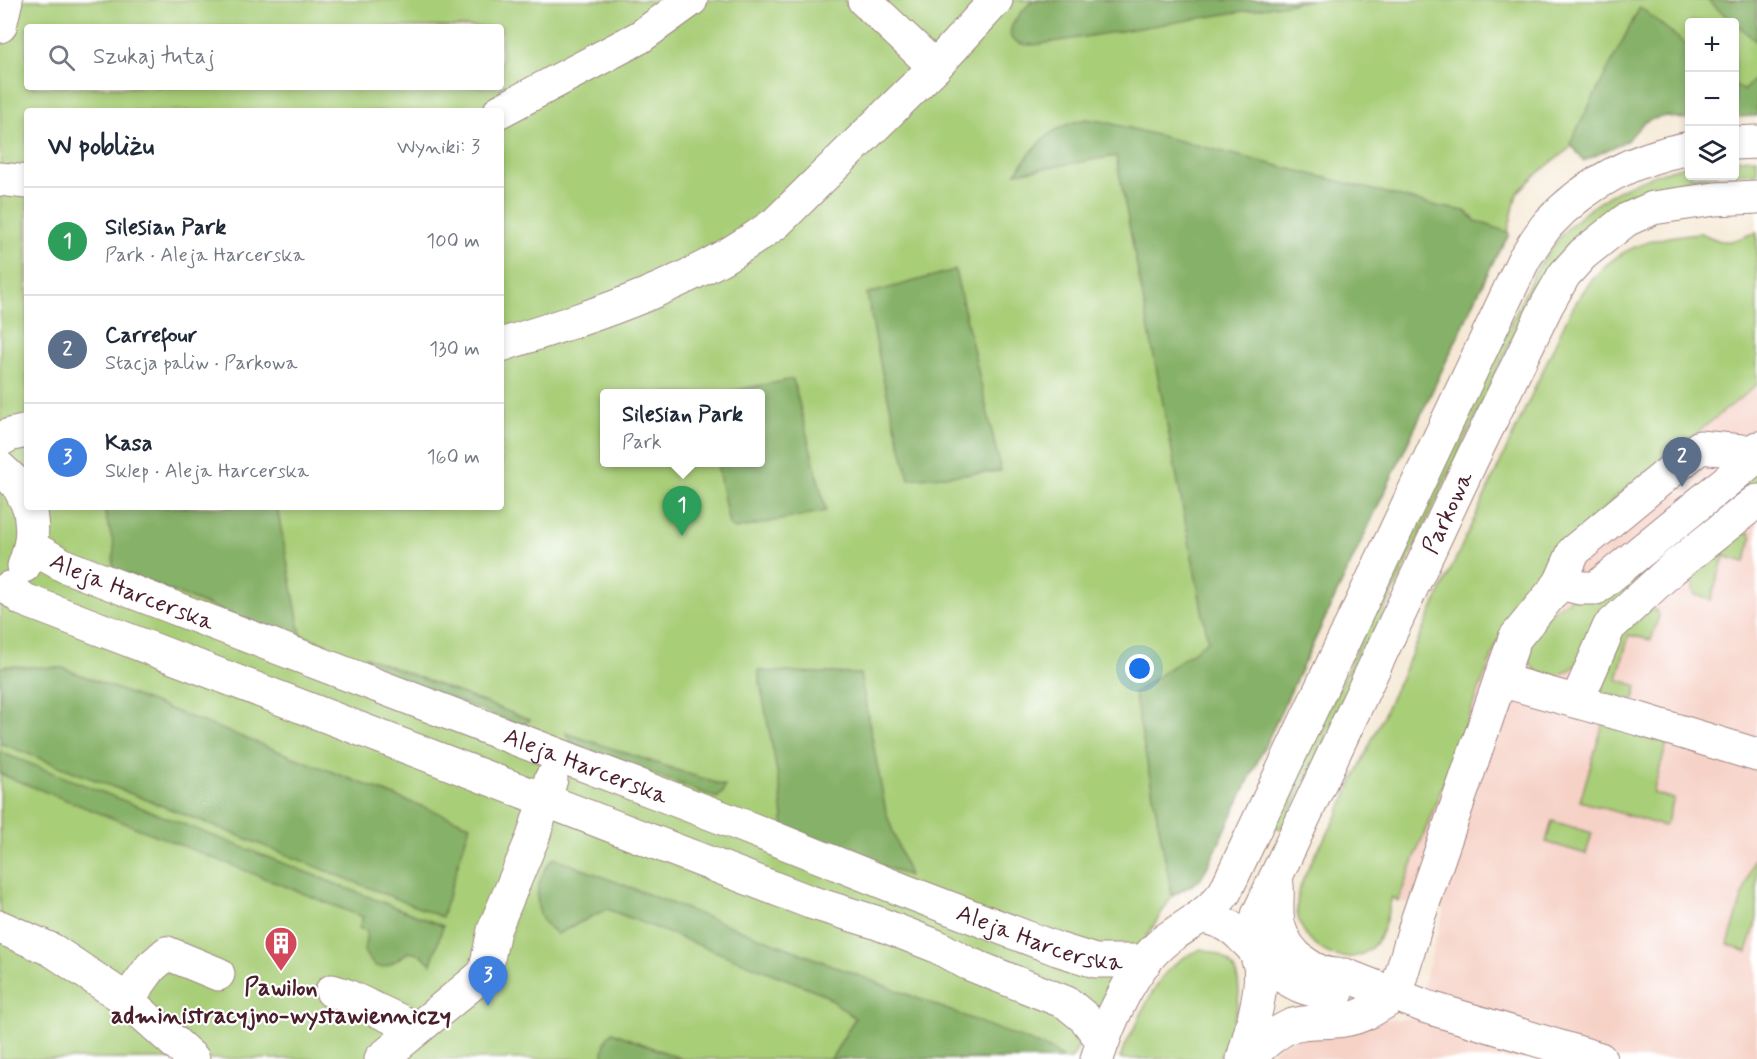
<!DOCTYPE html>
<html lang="pl">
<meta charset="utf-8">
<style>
body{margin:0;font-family:Mynerve,sans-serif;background:#f2f2f3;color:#1f2937}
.controls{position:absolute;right:18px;top:18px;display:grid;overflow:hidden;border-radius:6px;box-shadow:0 3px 9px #0003}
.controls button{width:54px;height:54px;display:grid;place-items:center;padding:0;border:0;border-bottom:2px solid #e0e1e3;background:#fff;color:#1f2937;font:30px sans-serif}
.you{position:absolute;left:1140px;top:669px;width:21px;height:21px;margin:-15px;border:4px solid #fff;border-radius:50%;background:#1a73e8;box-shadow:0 0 0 9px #1a73e833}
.badge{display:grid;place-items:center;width:39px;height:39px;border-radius:50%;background:#0b8043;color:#fff;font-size:20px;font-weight:700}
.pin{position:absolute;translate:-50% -50px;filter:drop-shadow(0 2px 3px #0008)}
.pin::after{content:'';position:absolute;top:32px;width:21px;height:18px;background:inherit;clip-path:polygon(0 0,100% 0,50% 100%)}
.popup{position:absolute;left:600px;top:389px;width:165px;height:78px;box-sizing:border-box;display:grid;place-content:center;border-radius:6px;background:#fff;filter:drop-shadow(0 2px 4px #0005);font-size:20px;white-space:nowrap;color:#747a83}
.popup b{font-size:22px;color:#1f2937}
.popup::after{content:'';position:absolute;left:50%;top:100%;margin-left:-12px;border:12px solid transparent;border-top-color:#fff}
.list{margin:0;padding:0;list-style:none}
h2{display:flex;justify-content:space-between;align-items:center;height:78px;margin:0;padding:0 24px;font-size:26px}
h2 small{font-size:20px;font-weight:400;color:#747a83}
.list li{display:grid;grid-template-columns:39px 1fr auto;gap:18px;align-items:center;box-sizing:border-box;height:108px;padding:0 24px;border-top:2px solid #e0e1e3}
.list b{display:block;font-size:22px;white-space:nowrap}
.list p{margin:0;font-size:20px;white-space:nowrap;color:#747a83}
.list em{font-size:20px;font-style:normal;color:#747a83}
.icon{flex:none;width:33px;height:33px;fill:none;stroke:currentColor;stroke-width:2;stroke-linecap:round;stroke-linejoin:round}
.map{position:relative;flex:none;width:1757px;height:1059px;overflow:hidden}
.search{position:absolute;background:#fff;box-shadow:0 3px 9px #0003;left:24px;top:24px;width:480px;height:66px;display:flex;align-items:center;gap:15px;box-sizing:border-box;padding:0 21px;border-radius:6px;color:#747a83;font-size:22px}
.panel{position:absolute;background:#fff;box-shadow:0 3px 9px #0003;left:24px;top:108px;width:480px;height:402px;border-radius:6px}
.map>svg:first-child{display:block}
</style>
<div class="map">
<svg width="1757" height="1059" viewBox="0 0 1757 1059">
<rect width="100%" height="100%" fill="#fff"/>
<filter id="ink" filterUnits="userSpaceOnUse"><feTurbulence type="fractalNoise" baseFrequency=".0167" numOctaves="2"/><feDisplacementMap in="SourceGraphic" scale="12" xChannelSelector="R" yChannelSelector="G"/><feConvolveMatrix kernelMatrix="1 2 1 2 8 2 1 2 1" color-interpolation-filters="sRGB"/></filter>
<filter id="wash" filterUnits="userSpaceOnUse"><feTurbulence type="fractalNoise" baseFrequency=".008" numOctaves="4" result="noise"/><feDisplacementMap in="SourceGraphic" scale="24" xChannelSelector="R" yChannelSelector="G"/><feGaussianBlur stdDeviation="1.35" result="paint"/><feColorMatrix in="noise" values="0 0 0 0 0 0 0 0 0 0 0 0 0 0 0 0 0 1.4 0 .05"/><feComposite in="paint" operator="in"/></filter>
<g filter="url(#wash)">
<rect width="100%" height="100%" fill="#f5e9d5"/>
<path fill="#f6d1c6" d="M 1757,385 L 1757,1059 L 1267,1059 L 1281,1043 L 1380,1020 L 1414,1018 L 1444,910 L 1398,901 L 1498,641 L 1614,498 Z"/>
<g fill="#a9ce78" stroke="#7a7652" stroke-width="1.5" fill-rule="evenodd">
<path d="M 0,0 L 1757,0 L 1757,97 L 1735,99 L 1734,22 L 1690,22 L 1689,101 L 1635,106 L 1570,148 L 1538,173 L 1517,193 L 1508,232 L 1509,235 L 1493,262 L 1211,860 L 1200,880 L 1172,896 L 1071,1059 L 0,1059 ZM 27,27 L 501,27 L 501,87 L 27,87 ZM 27,111 L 501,111 L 501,507 L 27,507 ZM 604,394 L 760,394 L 760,462 L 604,462 Z"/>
<path d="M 1757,158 L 1757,173 L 1735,174 L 1734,159 Z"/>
<path d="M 1689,165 L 1690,176 L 1718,176 C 1656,181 1601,207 1560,254 C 1543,272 1532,298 1521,320 C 1503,357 1486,394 1469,431 C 1407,563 1345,696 1283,828 L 1276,828 L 1274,824 L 1535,272 C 1545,257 1555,241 1568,228 C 1602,193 1644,176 1689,165 Z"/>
<path d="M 1700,233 C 1708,235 1715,241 1723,241 C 1736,243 1745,234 1757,233 L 1757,385 L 1614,498 L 1498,641 L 1398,901 L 1392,897 C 1387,913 1384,937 1371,948 C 1343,973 1299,944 1297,910 C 1295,882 1321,846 1334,822 L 1568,316 C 1601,256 1632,239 1700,233 Z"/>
<path d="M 1757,470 L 1757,487 L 1575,666 C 1555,682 1533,679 1526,652 L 1546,615 Z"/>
<path d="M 1744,533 L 1750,533 L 1752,538 L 1745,562 L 1724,556 L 1711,600 L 1695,595 C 1683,572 1728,546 1744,533 Z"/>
<path d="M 1650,610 L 1656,610 L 1659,616 L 1651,640 L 1629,635 L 1617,679 L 1637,686 L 1634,699 L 1632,700 L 1602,693 L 1602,687 L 1620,635 Z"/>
<path d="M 1603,724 L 1667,743 L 1653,793 L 1674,799 L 1666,825 L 1663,826 L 1580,801 Z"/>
<path d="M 1552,821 L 1592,833 L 1586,854 L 1546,842 Z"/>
<path d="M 1754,859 L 1757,859 L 1757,919 L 1747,952 L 1728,944 Z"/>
<path d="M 1201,949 C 1261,959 1236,1022 1219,1059 L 1120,1059 C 1123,1048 1130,1036 1136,1025 C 1153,990 1162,964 1201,949 Z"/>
</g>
<g fill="#86b168" stroke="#68684a" stroke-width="1.5">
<path d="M 1033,0 L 1312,0 L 1053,42 C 1039,44 1022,49 1011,38 C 1007,23 1024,10 1033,0 Z"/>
<path d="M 1707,0 L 1757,0 L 1757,42 Z"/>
<path d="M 1640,7 L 1689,47 L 1689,120 L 1666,116 L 1649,120 L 1643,123 L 1628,140 L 1584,161 L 1570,143 Z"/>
<path d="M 1757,76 L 1757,116 L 1735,117 L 1735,84 L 1743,91 Z"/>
<path d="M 1086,119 L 1105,122 L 1437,206 L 1465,211 L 1476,221 L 1508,232 L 1509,235 L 1493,262 L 1211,860 L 1200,880 L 1172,896 L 1134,693 L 1208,641 L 1116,156 L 1016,173 C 1035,144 1051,126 1086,119 Z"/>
<path d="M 955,270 L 1001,471 L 909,479 L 883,378 L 867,294 Z"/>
<path d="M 793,379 L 826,511 L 735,529 L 729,525 L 717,463 L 760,462 L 760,394 L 722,393 Z"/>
<path d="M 103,507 L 277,507 L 301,635 L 326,644 L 317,647 L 113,569 L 114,545 Z"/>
<path d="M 366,657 L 530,720 L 522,726 L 370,666 Z"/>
<path d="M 5,666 L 63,668 L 470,825 L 442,917 L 232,833 L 0,743 L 0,668 Z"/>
<path d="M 758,671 L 860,674 L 886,812 L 909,876 L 784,828 L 780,788 Z"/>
<path d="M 566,733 L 725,786 L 722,793 L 717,798 L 573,744 Z"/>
<path d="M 0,752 L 443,926 L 431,964 L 422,955 L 409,952 C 390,962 379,981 364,951 L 367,931 L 359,928 L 363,917 L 0,774 Z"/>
<path d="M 554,858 L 1052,1050 L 1064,1059 L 831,1059 L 855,1018 L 822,993 L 607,909 L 557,934 C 553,930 546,926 543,921 C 532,900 538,874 554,858 Z"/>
<path d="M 612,1032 L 682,1059 L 603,1059 C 603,1048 604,1040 612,1032 Z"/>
</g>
</g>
<g filter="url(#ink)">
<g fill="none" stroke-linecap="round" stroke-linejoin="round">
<defs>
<g id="minor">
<path d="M 864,0 L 935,67"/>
<path d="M 0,26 L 6,0"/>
<path d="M 500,111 L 640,37 L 691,0"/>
<path d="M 1734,143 L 1757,142"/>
<path d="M 0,179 L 27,182"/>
<path d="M 501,345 C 599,314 692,285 776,223 L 935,67 L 996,0"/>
<path d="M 0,440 L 9,435 L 27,431"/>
<path d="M 0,468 L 18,485 L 27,503"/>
<path id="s1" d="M 31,547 L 65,566 L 741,825 L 905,891 L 1057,949 L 1095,961 L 1146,961"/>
<path d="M 24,566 C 32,545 34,530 29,507"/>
<path d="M 1560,583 L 1574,551 L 1700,447 L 1752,452"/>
<path d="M 9,588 L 22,599 L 74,619 L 810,902 L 875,922 L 936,946 L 967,963 L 1067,1003 L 1085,1018 L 1103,1041"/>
<path d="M 1500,680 L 1515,638 L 1560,583 L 1580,588 L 1596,588 L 1750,462 L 1752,452 L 1757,448"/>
<path d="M 1577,701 L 1609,627 L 1673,568 L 1757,501"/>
<path d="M 1277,885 C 1278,899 1275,913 1279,927 C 1287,955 1316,978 1345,975 L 1427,1007 L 1600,1059"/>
<path d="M 1202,917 C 1219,920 1231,925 1243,938 C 1247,942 1253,947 1256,952 C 1269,977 1250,1033 1243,1059"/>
<path d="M 0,927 L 52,950 L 127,1000 L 193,1059"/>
<path id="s2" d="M 1255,952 L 1258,915 L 1472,459 L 1547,305 L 1564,275 L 1583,254 L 1626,220 L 1653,208 L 1715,199 L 1757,197"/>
<path d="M 1258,960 C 1285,978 1302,993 1337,993"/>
<path d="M 332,991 L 345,995 L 417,1029"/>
<path d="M 127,1000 L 151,967 L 167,953 L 218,974"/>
<path d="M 381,1059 L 485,973 L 494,930 L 533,837 L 551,779"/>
<path d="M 1097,1059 C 1109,1020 1134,964 1167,939 C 1188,924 1209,914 1225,892 L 1524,259 C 1532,247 1539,235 1548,224 C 1586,183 1635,158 1690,148"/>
<path d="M 1248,1059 C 1261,1046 1275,1032 1293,1025 C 1309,1020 1327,1023 1344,1020 C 1364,1017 1379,1006 1395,996 L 1418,918 L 1500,680 L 1639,719 L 1757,755"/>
</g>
</defs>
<use href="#minor" stroke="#a08480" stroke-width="35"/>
<use href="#minor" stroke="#fff" stroke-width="33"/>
</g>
</g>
<defs>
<symbol id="building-pin" viewBox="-11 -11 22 30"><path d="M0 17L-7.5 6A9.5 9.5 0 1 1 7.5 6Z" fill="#d1495b" stroke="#fff"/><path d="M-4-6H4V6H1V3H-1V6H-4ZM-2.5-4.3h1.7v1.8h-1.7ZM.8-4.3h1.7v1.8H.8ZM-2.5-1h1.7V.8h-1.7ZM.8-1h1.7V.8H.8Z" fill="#fff"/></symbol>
</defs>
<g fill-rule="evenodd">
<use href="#building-pin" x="262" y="924" width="38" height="52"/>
</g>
<g text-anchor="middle" stroke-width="4.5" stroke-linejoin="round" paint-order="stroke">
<g font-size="24" fill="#4a1f2b" stroke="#fff">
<text dy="8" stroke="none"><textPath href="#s2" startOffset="482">Parkowa</textPath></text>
<text dy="8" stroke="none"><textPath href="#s1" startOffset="111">Aleja Harcerska</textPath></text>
<text dy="8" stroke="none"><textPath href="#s1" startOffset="597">Aleja Harcerska</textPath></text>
<text dy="8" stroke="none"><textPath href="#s1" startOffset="1083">Aleja Harcerska</textPath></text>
</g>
<g font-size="24" font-weight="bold" fill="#4a1f2b" stroke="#fff">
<text x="281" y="995">Pawilon<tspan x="281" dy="28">administracyjno-wystawienniczy</tspan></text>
</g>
</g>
</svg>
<div class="controls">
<button>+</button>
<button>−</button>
<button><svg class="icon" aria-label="layers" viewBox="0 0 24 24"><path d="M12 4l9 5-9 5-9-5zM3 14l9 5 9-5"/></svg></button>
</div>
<div class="you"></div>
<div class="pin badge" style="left:682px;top:536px;background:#2e9e5b">1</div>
<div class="popup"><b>Silesian Park</b>Park</div>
<div class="pin badge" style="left:1682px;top:487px;background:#5c6f8a">2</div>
<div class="pin badge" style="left:488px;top:1006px;background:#3f7fe0">3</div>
<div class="search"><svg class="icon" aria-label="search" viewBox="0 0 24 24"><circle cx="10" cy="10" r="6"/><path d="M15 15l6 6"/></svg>Szukaj tutaj</div>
<section class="panel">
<h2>W pobliżu<small>Wyniki: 3</small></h2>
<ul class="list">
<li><span class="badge" style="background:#2e9e5b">1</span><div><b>Silesian Park</b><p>Park · Aleja Harcerska</p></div><em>100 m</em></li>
<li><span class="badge" style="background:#5c6f8a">2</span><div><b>Carrefour</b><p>Stacja paliw · Parkowa</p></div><em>130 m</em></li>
<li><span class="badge" style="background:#3f7fe0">3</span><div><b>Kasa</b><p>Sklep · Aleja Harcerska</p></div><em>160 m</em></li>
</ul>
</section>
</div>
